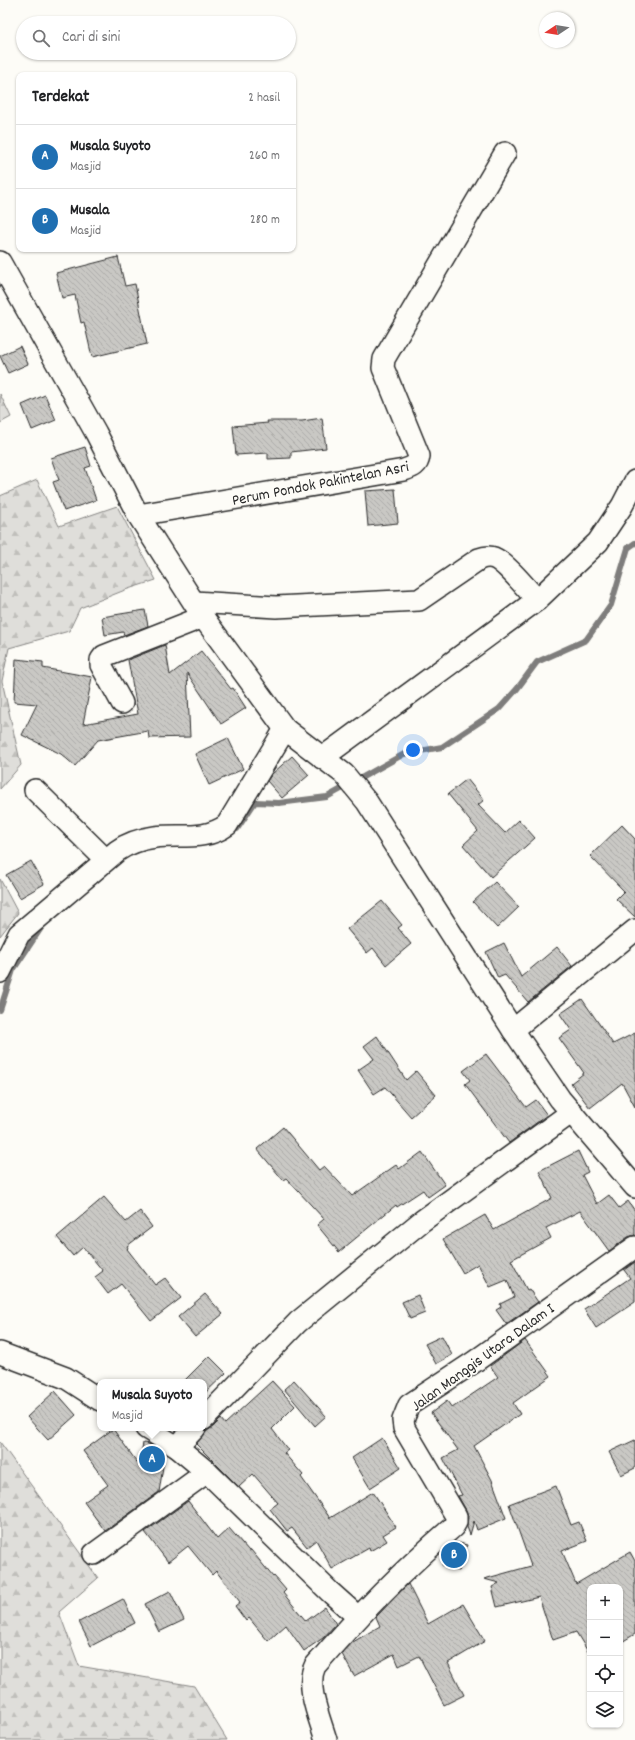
<!DOCTYPE html>
<html lang="id">
<meta charset="utf-8">
<style>
body{margin:0;font-family:Dekko,sans-serif;background:#f6f6f6;color:#202124}
.controls{position:absolute;right:12px;bottom:12px;display:grid;overflow:hidden;border-radius:8px;box-shadow:0 1px 3px #0004}
.controls button{width:36px;height:36px;display:grid;place-items:center;padding:0;border:0;border-bottom:1px solid #e0e0e0;background:#fff;color:#202124;font:20px sans-serif}
.compass{position:absolute;left:539px;top:12px;width:36px;height:36px;border-radius:50%;background:#fff;box-shadow:0 1px 3px #0004;rotate:258deg}
.you{position:absolute;left:413px;top:750px;width:14px;height:14px;margin:-10px;border:3px solid #fff;border-radius:50%;background:#1a73e8;box-shadow:0 0 0 6px #1a73e833}
.badge{display:grid;place-items:center;width:26px;height:26px;border-radius:50%;background:#1f6fb2;color:#fff;font-size:13px;font-weight:700}
.pin{position:absolute;translate:-50% -50%;border:2px solid #fff;box-shadow:0 1px 4px #0006}
.popup{position:absolute;left:97px;top:1379px;width:110px;height:52px;box-sizing:border-box;display:grid;place-content:center;border-radius:8px;background:#fff;filter:drop-shadow(0 1px 3px #0005);font-size:13px;white-space:nowrap;color:#757577}
.popup b{font-size:15px;color:#202124}
.popup::after{content:'';position:absolute;left:50%;top:100%;margin-left:-8px;border:8px solid transparent;border-top-color:#fff}
.list{margin:0;padding:0;list-style:none}
h2{display:flex;justify-content:space-between;align-items:center;height:52px;margin:0;padding:0 16px;font-size:17px}
h2 small{font-size:13px;font-weight:400;color:#757577}
.list li{display:grid;grid-template-columns:26px 1fr auto;gap:12px;align-items:center;box-sizing:border-box;height:64px;padding:0 16px;border-top:1px solid #e0e0e0}
.list b{display:block;font-size:15px;white-space:nowrap}
.list p{margin:0;font-size:13px;white-space:nowrap;color:#757577}
.list em{font-size:13px;font-style:normal;color:#757577}
.icon{flex:none;width:22px;height:22px;fill:none;stroke:currentColor;stroke-width:2;stroke-linecap:round;stroke-linejoin:round}
.map{position:relative;flex:none;width:635px;height:1740px;overflow:hidden}
.search{position:absolute;background:#fff;box-shadow:0 1px 3px #0004;left:16px;top:16px;width:280px;height:44px;display:flex;align-items:center;gap:10px;box-sizing:border-box;padding:0 14px;border-radius:22px;color:#757577;font-size:15px}
.panel{position:absolute;background:#fff;box-shadow:0 1px 3px #0004;left:16px;top:72px;width:280px;height:180px;border-radius:8px}
.map>svg:first-child{display:block}
</style>
<div class="map">
<svg width="635" height="1740" viewBox="0 0 635 1740">
<defs>
<pattern id="forest-firs" width="22" height="20" patternUnits="userSpaceOnUse"><rect width="22" height="20" fill="#dfdeda"/><path d="M5 1l3.5 6h-7zM16 11l3.5 6h-7z" fill="#c0bfbb"/></pattern>
<pattern id="building-back-hatch" width="6" height="6" patternUnits="userSpaceOnUse"><rect width="6" height="6" fill="#c9c8c4"/><path d="M-1 5l2 2M0 0l6 6M5-1l2 2" fill="none" stroke="#adaca9"/></pattern>
</defs>
<rect width="100%" height="100%" fill="#fdfcf7"/>
<filter id="ink" filterUnits="userSpaceOnUse"><feTurbulence type="fractalNoise" baseFrequency=".025" numOctaves="2"/><feDisplacementMap in="SourceGraphic" scale="8" xChannelSelector="R" yChannelSelector="G"/><feConvolveMatrix kernelMatrix="1 2 1 2 8 2 1 2 1" color-interpolation-filters="sRGB"/></filter>
<g filter="url(#ink)">
<g fill="url(#forest-firs)" stroke="#858482">
<path d="M 0,394 L 11,417 L 0,423 Z"/>
<path d="M 37,480 L 59,526 L 117,506 L 156,580 L 125,590 L 80,608 L 69,631 L 9,648 L 2,681 L 21,765 L 0,789 L 0,496 Z"/>
<path d="M 0,879 L 18,913 L 0,936 Z"/>
<path d="M 0,1442 L 98,1578 L 59,1612 L 79,1666 L 194,1686 L 227,1740 L 0,1740 Z"/>
</g>
<g fill="none" stroke-linecap="round" stroke-linejoin="round">
<g stroke="#7e7d7b" stroke-width="6">
<path d="M 232,831 L 237,829 L 255,802 L 279,803 L 327,797 L 404,754 L 442,747 L 499,709 L 517,689 L 537,662 L 586,640 L 611,605 L 628,548 L 635,543"/>
<path d="M 0,1010 L 13,970 L 43,925"/>
</g>
</g>
<g fill="url(#building-back-hatch)" stroke="#2b2b2b">
<path d="M 118,257 L 125,286 L 135,284 L 147,344 L 92,357 L 84,322 L 81,323 L 75,295 L 62,298 L 56,273 Z"/>
<path d="M 20,346 L 28,364 L 8,373 L 0,356 Z"/>
<path d="M 45,395 L 56,420 L 32,430 L 22,405 Z"/>
<path d="M 322,418 L 326,448 L 291,452 L 291,458 L 268,459 L 268,453 L 236,455 L 233,426 L 268,423 L 267,421 L 302,421 Z"/>
<path d="M 85,447 L 91,466 L 85,468 L 96,500 L 64,511 L 53,482 L 59,480 L 51,458 Z"/>
<path d="M 395,489 L 398,523 L 368,526 L 365,491 Z"/>
<path d="M 145,610 L 148,626 L 124,635 L 123,632 L 105,635 L 102,617 Z"/>
<path d="M 165,645 L 170,675 L 201,651 L 231,689 L 233,688 L 246,708 L 221,724 L 187,673 L 190,737 L 149,738 L 148,731 L 98,740 L 75,766 L 61,754 L 22,735 L 37,704 L 14,702 L 16,659 L 43,662 L 43,668 L 92,677 L 83,724 L 138,714 L 128,660 Z"/>
<path d="M 228,738 L 243,769 L 209,785 L 195,754 Z"/>
<path d="M 292,756 L 309,775 L 282,798 L 267,781 L 272,774 Z"/>
<path d="M 467,779 L 484,800 L 478,805 L 505,833 L 519,820 L 535,838 L 491,877 L 463,845 L 478,831 L 448,794 Z"/>
<path d="M 622,825 L 635,839 L 635,917 L 616,899 L 624,891 L 590,856 Z"/>
<path d="M 31,861 L 44,884 L 20,898 L 6,875 Z"/>
<path d="M 495,882 L 519,907 L 497,928 L 473,902 Z"/>
<path d="M 382,901 L 402,925 L 398,928 L 411,944 L 386,965 L 373,948 L 367,953 L 347,929 Z"/>
<path d="M 504,943 L 521,977 L 557,947 L 572,966 L 528,1002 L 505,975 L 498,978 L 486,952 Z"/>
<path d="M 582,999 L 613,1044 L 635,1033 L 635,1107 L 622,1083 L 590,1108 L 571,1083 L 584,1073 L 559,1038 L 571,1030 L 560,1014 Z"/>
<path d="M 377,1036 L 406,1080 L 416,1071 L 436,1095 L 411,1117 L 385,1087 L 374,1094 L 358,1070 L 374,1059 L 364,1046 Z"/>
<path d="M 486,1054 L 526,1107 L 536,1100 L 547,1115 L 509,1143 L 465,1084 L 470,1080 L 463,1071 Z"/>
<path d="M 283,1127 L 319,1170 L 324,1166 L 352,1196 L 396,1165 L 399,1169 L 422,1152 L 445,1185 L 428,1197 L 423,1190 L 397,1207 L 396,1205 L 339,1252 L 317,1225 L 324,1219 L 286,1178 L 283,1180 L 257,1149 Z"/>
<path d="M 578,1151 L 588,1172 L 582,1175 L 597,1204 L 609,1195 L 619,1208 L 628,1201 L 635,1211 L 635,1235 L 628,1237 L 609,1251 L 580,1211 L 546,1228 L 551,1238 L 511,1260 L 527,1290 L 529,1289 L 538,1302 L 506,1324 L 496,1310 L 501,1307 L 500,1304 L 514,1297 L 507,1280 L 490,1287 L 478,1264 L 463,1273 L 443,1239 L 485,1215 L 494,1230 L 552,1198 L 539,1171 Z"/>
<path d="M 104,1197 L 126,1222 L 140,1211 L 152,1227 L 127,1246 L 128,1248 L 127,1249 L 155,1285 L 165,1278 L 181,1298 L 151,1321 L 121,1284 L 108,1294 L 95,1277 L 103,1271 L 83,1247 L 73,1256 L 57,1237 Z"/>
<path d="M 635,1262 L 635,1302 L 596,1328 L 584,1309 L 630,1278 L 624,1270 Z"/>
<path d="M 205,1294 L 223,1314 L 195,1337 L 178,1317 Z"/>
<path d="M 418,1295 L 425,1313 L 410,1319 L 402,1302 Z"/>
<path d="M 442,1336 L 452,1355 L 436,1364 L 425,1344 Z"/>
<path d="M 525,1340 L 551,1376 L 513,1403 L 520,1414 L 474,1446 L 492,1480 L 506,1518 L 477,1530 L 474,1521 L 470,1535 L 467,1527 L 468,1516 L 466,1510 L 458,1496 L 462,1495 L 443,1458 L 458,1450 L 431,1413 L 447,1401 L 452,1408 L 498,1377 L 490,1366 Z"/>
<path d="M 209,1356 L 226,1373 L 204,1394 L 204,1382 L 183,1382 Z"/>
<path d="M 294,1380 L 326,1416 L 315,1426 L 284,1389 Z"/>
<path d="M 272,1381 L 295,1406 L 272,1429 L 288,1450 L 284,1453 L 303,1475 L 301,1477 L 330,1518 L 373,1492 L 396,1527 L 383,1535 L 387,1541 L 370,1551 L 369,1548 L 332,1569 L 316,1540 L 307,1547 L 292,1528 L 287,1531 L 270,1509 L 278,1503 L 253,1474 L 239,1487 L 196,1444 L 207,1431 L 213,1427 L 221,1419 L 225,1424 Z"/>
<path d="M 55,1391 L 76,1415 L 48,1440 L 27,1417 Z"/>
<path d="M 113,1429 L 139,1465 L 143,1443 L 149,1444 L 165,1454 L 159,1492 L 105,1531 L 84,1502 L 108,1485 L 83,1451 Z"/>
<path d="M 382,1438 L 401,1468 L 370,1488 L 352,1458 Z"/>
<path d="M 635,1440 L 635,1468 L 621,1475 L 609,1452 Z"/>
<path d="M 556,1486 L 571,1525 L 579,1522 L 587,1541 L 562,1551 L 576,1584 L 630,1552 L 635,1561 L 635,1634 L 620,1643 L 620,1587 L 590,1587 L 590,1655 L 576,1632 L 553,1640 L 539,1597 L 497,1607 L 492,1587 L 499,1583 L 484,1579 L 531,1566 L 509,1504 Z"/>
<path d="M 188,1501 L 217,1539 L 229,1528 L 249,1551 L 251,1550 L 273,1577 L 274,1576 L 286,1590 L 283,1593 L 306,1621 L 325,1607 L 336,1624 L 323,1638 L 304,1651 L 286,1625 L 268,1641 L 249,1618 L 246,1621 L 235,1606 L 240,1602 L 216,1571 L 212,1575 L 188,1546 L 168,1562 L 145,1532 Z"/>
<path d="M 455,1542 L 467,1545 L 459,1571 L 442,1565 L 448,1548 Z"/>
<path d="M 408,1584 L 428,1624 L 463,1604 L 485,1641 L 448,1663 L 464,1695 L 444,1705 L 419,1656 L 399,1666 L 394,1654 L 354,1676 L 342,1654 L 353,1642 L 380,1626 L 376,1617 Z"/>
<path d="M 170,1591 L 184,1620 L 159,1632 L 145,1604 Z"/>
<path d="M 123,1599 L 135,1623 L 91,1646 L 79,1622 Z"/>
</g>
<g fill="none" stroke-linecap="round" stroke-linejoin="round">
<defs>
<g id="street">
<path d="M 0,262 L 96,433 L 138,515 L 203,617 L 285,729 L 344,774 L 367,802 L 513,1030 L 560,1099 L 635,1187"/>
<path d="M 138,515 L 404,470 C 413,467 418,465 419,456 L 386,375 L 383,368 L 384,359 L 505,153"/>
<path d="M 537,600 L 598,542 L 622,506 L 635,481"/>
<path d="M 194,602 L 276,607 L 419,600 L 479,559 C 484,557 489,556 494,558 C 505,562 528,590 537,600 L 322,758"/>
<path d="M 122,703 L 101,665 L 101,660 L 104,656 L 203,617"/>
<path d="M 35,790 L 105,859"/>
<path d="M 0,972 L 19,934 L 117,851 C 128,843 141,839 155,837 C 180,834 205,841 227,825 L 285,729"/>
<path d="M 513,1030 L 635,930"/>
<path d="M 0,1353 L 66,1378 L 100,1400"/>
<path d="M 204,1419 L 298,1322 L 422,1221 L 572,1112"/>
<path d="M 146,1428 L 177,1447 L 207,1472 L 330,1592 L 358,1617"/>
<path d="M 177,1447 L 195,1428"/>
<path d="M 94,1554 L 207,1472"/>
<path d="M 326,1740 C 320,1719 305,1686 315,1666 C 358,1616 403,1570 453,1527 L 456,1522 L 456,1516 L 404,1428 L 403,1420 L 409,1405 L 474,1362 L 635,1247"/>
</g>
</defs>
<use href="#street" stroke="#2b2b2b" stroke-width="24"/>
<use href="#street" stroke="#fdfcf7" stroke-width="21"/>
</g>
</g>
<g text-anchor="middle" stroke-width="3.5" stroke-linejoin="round" paint-order="stroke">
<g font-size="16" fill="#2b2b2b" stroke="#fdfcf7">
<text transform="translate(320 482) rotate(-11)" y="6">Perum Pondok Pakintelan Asri</text>
<text transform="translate(482 1356) rotate(-36)" y="6">Jalan Manggis Utara Dalam I</text>
</g>
</g>
</svg>
<div class="controls">
<button>+</button>
<button>−</button>
<button><svg class="icon" aria-label="locate" viewBox="0 0 24 24"><circle cx="12" cy="12" r="6"/><path d="M12 2v4M12 18v4M2 12h4M18 12h4"/></svg></button>
<button><svg class="icon" aria-label="layers" viewBox="0 0 24 24"><path d="M12 4l9 5-9 5-9-5zM3 14l9 5 9-5"/></svg></button>
</div>
<svg class="compass" viewBox="-18 -18 36 36"><path d="M0-13l5 13h-10z" fill="#e53935"/><path d="M0 13l5-13h-10z" fill="#757577"/></svg>
<div class="you"></div>
<div class="pin badge" style="left:152px;top:1459px">A</div>
<div class="popup"><b>Musala Suyoto</b>Masjid</div>
<div class="pin badge" style="left:454px;top:1555px">B</div>
<div class="search"><svg class="icon" aria-label="search" viewBox="0 0 24 24"><circle cx="10" cy="10" r="6"/><path d="M15 15l6 6"/></svg>Cari di sini</div>
<section class="panel">
<h2>Terdekat<small>2 hasil</small></h2>
<ul class="list">
<li><span class="badge">A</span><div><b>Musala Suyoto</b><p>Masjid</p></div><em>260 m</em></li>
<li><span class="badge">B</span><div><b>Musala</b><p>Masjid</p></div><em>280 m</em></li>
</ul>
</section>
</div>
